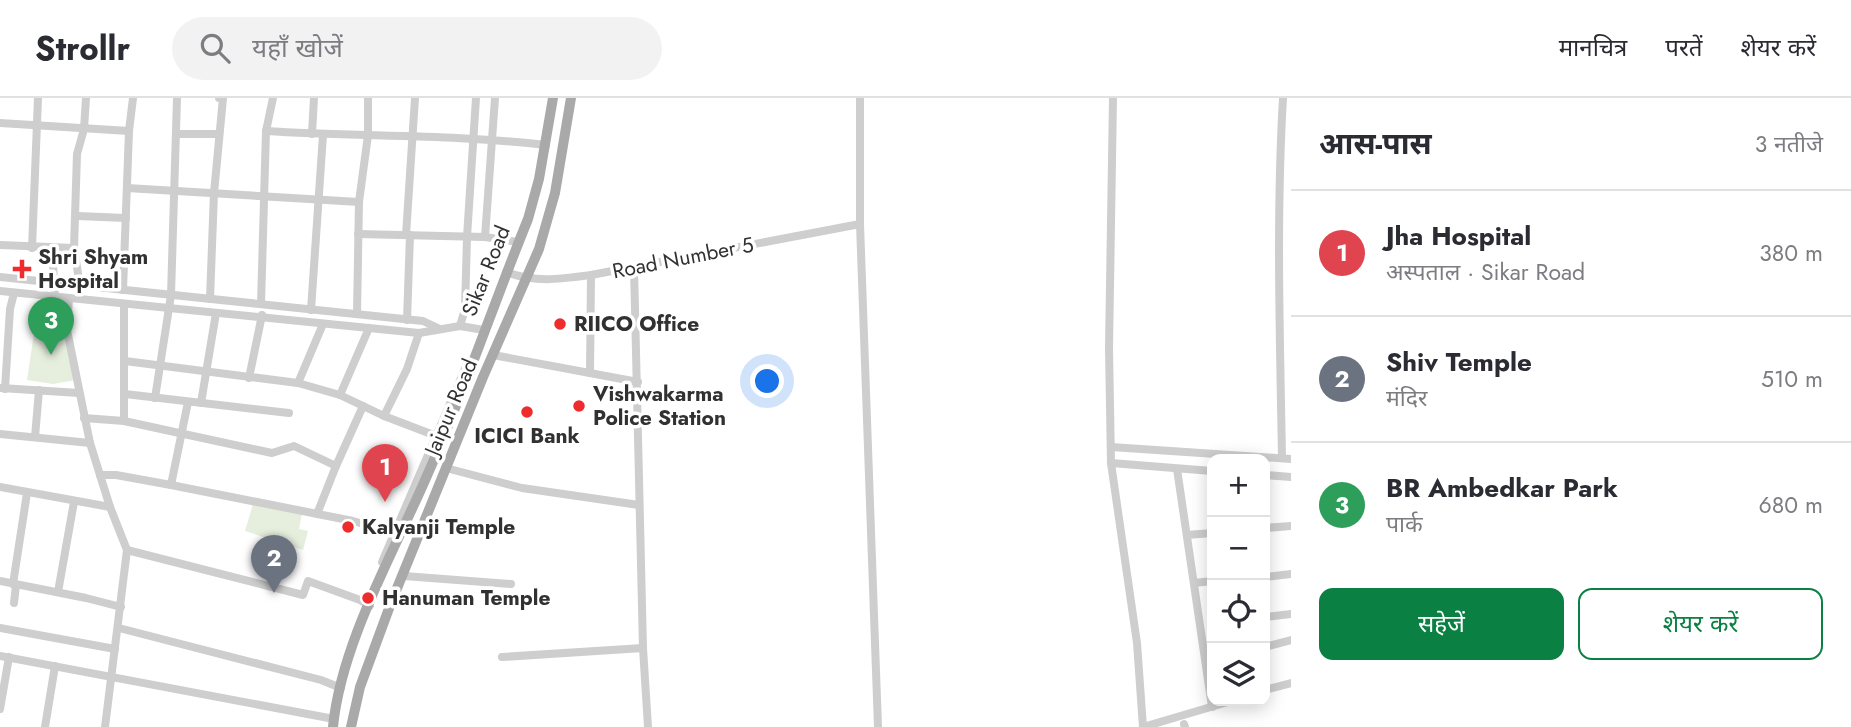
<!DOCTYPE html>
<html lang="hi">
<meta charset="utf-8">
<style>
body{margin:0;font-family:Jost,"Noto Sans Devanagari",sans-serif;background:#f2f2f3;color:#2b2b33}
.controls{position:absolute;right:21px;bottom:21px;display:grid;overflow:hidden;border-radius:14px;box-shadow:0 4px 18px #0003}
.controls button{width:63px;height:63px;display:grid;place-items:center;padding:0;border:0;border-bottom:2px solid #e1e1e2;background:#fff;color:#2b2b33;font:35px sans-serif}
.you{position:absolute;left:768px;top:284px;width:24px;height:24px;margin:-18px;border:5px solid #fff;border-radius:50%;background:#1a73e8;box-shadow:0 0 0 10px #1a73e833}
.badge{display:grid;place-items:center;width:46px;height:46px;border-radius:50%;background:#0b8043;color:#fff;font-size:23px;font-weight:700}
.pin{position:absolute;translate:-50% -58px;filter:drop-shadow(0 2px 4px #0008)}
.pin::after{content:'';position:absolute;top:37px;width:24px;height:21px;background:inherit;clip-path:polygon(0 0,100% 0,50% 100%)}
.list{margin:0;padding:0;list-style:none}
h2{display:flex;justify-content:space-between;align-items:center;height:91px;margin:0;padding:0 28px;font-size:30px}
h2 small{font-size:23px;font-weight:400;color:#7c7c81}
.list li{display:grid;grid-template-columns:46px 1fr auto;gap:21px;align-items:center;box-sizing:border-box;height:126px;padding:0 28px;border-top:2px solid #e1e1e2}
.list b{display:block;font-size:26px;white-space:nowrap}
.list p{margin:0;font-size:23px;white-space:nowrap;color:#7c7c81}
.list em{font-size:23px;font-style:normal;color:#7c7c81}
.actions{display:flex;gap:14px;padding:21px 28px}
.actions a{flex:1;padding:16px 0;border:2px solid #0b8043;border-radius:14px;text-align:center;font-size:24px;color:#0b8043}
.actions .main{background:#0b8043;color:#fff}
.icon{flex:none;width:38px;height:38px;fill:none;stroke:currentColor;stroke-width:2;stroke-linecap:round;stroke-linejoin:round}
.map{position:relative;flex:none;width:1291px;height:629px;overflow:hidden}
header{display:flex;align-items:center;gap:42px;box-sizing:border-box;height:98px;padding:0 35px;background:#fff;border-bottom:2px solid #e1e1e2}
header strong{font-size:33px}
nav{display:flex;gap:38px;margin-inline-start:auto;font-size:24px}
.search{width:490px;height:63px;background:#f2f2f3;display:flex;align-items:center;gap:18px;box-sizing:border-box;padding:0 24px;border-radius:38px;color:#7c7c81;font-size:26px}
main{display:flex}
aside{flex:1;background:#fff}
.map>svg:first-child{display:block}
</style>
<header>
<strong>Strollr</strong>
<div class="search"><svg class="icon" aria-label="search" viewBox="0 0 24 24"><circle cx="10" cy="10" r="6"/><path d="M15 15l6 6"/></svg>यहाँ खोजें</div>
<nav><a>मानचित्र</a><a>परतें</a><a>शेयर करें</a></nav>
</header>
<main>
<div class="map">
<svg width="1291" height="629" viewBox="0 0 1291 629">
<rect width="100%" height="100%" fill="#fff"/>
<g fill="#e6eede">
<path d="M 35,229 L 67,232 L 76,282 L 53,286 L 27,282 Z"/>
<path d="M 253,406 L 302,415 L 299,431 L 308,433 L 303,452 L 245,433 Z"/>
</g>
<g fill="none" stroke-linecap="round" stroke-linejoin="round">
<g stroke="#cecece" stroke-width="8">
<path d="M 860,0 L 860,126 L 878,629"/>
<path d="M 1113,0 L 1109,250 L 1111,365 L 1137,545 L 1143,629"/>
<path d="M 0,25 L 129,33"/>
<path d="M 266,33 C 359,39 453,36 546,47"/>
<path d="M 176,36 L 219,36"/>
<path d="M 312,36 L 314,0"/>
<path d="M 127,90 L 359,104"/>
<path d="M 77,118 L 126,120"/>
<path d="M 358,136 L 485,139 L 518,144"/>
<path d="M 406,137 L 415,0"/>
<path d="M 485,139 L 495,0"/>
<path d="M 0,147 L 74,150"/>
<path d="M 32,150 L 38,0"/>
<path d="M 52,150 L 55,199"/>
<path d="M 634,169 L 643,550 L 648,629"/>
<path d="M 506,174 C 535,185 561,181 591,177 L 860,126"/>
<path d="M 0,179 L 423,223 L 440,231"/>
<path d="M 80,188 L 74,150 L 77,56 L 84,31 L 86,0"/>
<path d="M 123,192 L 129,33 L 133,0"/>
<path d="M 0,193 L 419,235 L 460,228 L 484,232"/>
<path d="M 69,200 L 67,232 L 90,345 L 110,409 L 127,452 L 105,629"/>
<path d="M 210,201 L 214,95 L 223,0 L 219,0"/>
<path d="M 124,206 L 124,323"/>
<path d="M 261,206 L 266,33 L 273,0"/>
<path d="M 311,212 L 323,37"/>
<path d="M 357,216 L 359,104 L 368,37 L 368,0"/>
<path d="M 407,222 L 410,137"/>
<path d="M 460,228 L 465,211 L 467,139 L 476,0"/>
<path d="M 493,257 L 638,284"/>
<path d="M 125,263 L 298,285 L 340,297 L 384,318 L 439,339"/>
<path d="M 590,275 L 591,177"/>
<path d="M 249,280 L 262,217"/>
<path d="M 298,285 L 323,226"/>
<path d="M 1,290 L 79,295"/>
<path d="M 5,291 L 10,211 L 14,195"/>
<path d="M 125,296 L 289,315"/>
<path d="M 340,297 L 369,230"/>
<path d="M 155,300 L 171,197 L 177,0"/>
<path d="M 201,305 L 216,215"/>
<path d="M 384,318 L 407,271 L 419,235"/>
<path d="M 84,320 L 124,323 L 272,355 L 294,348 L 336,368 L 317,416"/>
<path d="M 0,336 L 90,345"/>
<path d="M 35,339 L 39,292"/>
<path d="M 1111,349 L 1291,361"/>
<path d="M 1282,360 C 1280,240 1276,120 1283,0"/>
<path d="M 1111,365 L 1212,373"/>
<path d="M 336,368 L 363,308"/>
<path d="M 446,370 L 522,390 L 639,407"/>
<path d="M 1177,371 L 1212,609"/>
<path d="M 100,377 L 116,377 L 171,387 L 353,423 L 398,436"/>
<path d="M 1265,377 L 1291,379"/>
<path d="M 171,387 L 188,304"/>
<path d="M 0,389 L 110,409"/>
<path d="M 1265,430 L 1291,428"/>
<path d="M 1187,437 L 1212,435"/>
<path d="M 127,452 L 303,497 L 308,483 L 360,502 L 370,508"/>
<path d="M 382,464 L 467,266 L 473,263"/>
<path d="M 404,478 L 511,486"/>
<path d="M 1265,479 L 1291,476"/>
<path d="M 0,483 L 86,500 L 121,509"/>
<path d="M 1194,485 L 1212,483"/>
<path d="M 13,486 L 27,395"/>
<path d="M 58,494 L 74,404"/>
<path d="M 14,505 L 16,487"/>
<path d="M 1265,519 L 1291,516"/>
<path d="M 0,530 L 115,551"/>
<path d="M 119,530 L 321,582 L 341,590"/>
<path d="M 1265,549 L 1291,542"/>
<path d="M 0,558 L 334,621"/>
<path d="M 502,559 L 643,550"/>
<path d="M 1265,592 L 1291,585"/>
<path d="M 0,611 L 9,559"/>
<path d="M 1184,626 L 1185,629"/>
<path d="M 45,629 L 55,568"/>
<path d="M 1143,629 L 1231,603"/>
</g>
<g stroke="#a9a9a9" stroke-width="10">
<path d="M 333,629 C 341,546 393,456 426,380 C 464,295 493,207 528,121 L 539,81 L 553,0"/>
<path d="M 351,629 L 360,589 L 391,505 L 483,279 L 539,151 L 555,95 L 571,0"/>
</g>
</g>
<g fill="#ee2c2e" stroke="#fff" stroke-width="2.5">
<path d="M18.5 160.5h7v7h7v7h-7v7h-7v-7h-7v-7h7z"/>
<circle cx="560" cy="226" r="7"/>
<circle cx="579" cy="308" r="7"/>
<circle cx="527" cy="314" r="7"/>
<circle cx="348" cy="429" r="7"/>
<circle cx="368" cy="500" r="7"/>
</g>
<g text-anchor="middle" stroke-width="7" stroke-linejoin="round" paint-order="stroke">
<g font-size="21" font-weight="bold" fill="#313131" stroke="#fff" text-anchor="start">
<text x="38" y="166">Shri Shyam<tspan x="38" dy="24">Hospital</tspan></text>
<text x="574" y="233">RIICO Office</text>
<text x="593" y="303">Vishwakarma<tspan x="593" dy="24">Police Station</tspan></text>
<text x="527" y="345" text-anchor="middle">ICICI Bank</text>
<text x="362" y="436">Kalyanji Temple</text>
<text x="382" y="507">Hanuman Temple</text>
</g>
<g font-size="21" fill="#313131" stroke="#fff">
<text transform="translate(683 160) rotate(-11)" y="7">Road Number 5</text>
<text transform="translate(486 173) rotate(-68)" y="7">Sikar Road</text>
<text transform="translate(451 309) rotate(-67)" y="7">Jaipur Road</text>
</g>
</g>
</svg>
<div class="controls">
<button>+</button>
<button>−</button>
<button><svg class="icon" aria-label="locate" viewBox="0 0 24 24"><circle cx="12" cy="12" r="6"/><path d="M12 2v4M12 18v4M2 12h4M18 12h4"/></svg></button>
<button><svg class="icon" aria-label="layers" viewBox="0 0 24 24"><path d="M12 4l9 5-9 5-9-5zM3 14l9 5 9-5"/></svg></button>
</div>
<div class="you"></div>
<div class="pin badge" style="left:385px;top:404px;background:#e0444e">1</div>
<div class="pin badge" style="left:274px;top:495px;background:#6b7280">2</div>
<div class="pin badge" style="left:51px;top:257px;background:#2e9e5b">3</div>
</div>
<aside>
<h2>आस-पास<small>3 नतीजे</small></h2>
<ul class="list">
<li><span class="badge" style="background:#e0444e">1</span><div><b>Jha Hospital</b><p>अस्पताल · Sikar Road</p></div><em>380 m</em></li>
<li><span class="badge" style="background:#6b7280">2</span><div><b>Shiv Temple</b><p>मंदिर</p></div><em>510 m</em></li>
<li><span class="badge" style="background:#2e9e5b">3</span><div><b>BR Ambedkar Park</b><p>पार्क</p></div><em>680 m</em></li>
</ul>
<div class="actions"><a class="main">सहेजें</a><a>शेयर करें</a></div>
</aside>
</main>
